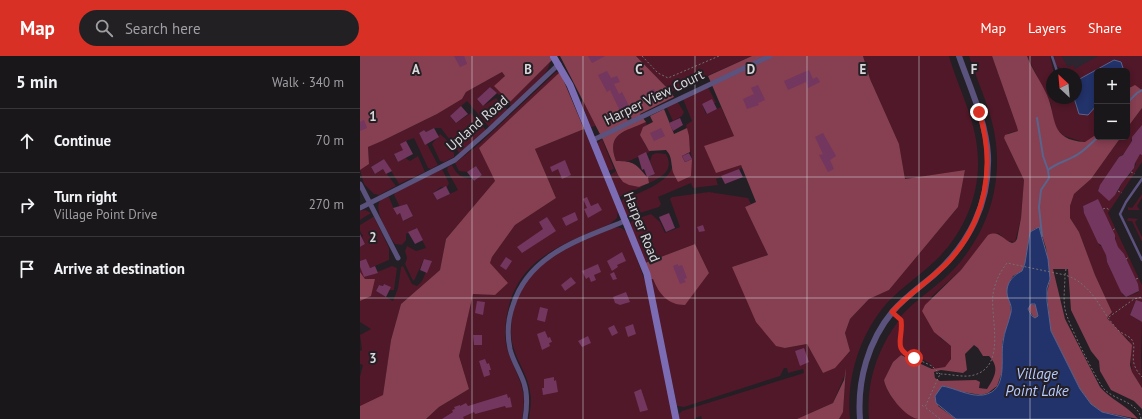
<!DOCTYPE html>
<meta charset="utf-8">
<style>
body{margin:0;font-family:"PT Sans",sans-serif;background:#232024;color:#f1f3f6}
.controls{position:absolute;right:12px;top:12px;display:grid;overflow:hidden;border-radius:6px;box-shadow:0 2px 6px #0003}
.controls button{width:36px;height:36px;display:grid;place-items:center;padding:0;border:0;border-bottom:1px solid #38363a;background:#1a171b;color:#f1f3f6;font:20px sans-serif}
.compass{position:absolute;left:686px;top:12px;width:36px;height:36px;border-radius:50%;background:#1a171b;box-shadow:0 2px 6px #0003;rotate:334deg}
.stop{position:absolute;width:12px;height:12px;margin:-9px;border:3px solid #d93025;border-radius:50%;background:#fff}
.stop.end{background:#d93025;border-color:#fff;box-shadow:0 1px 4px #0008}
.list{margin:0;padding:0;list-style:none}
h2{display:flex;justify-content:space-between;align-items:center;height:52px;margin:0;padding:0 16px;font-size:17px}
h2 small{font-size:13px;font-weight:400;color:#9f9fa3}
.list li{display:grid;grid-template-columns:26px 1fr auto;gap:12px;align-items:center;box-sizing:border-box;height:64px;padding:0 16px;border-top:1px solid #38363a}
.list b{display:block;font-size:15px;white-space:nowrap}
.list p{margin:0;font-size:13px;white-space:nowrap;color:#9f9fa3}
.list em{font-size:13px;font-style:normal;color:#9f9fa3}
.icon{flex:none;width:22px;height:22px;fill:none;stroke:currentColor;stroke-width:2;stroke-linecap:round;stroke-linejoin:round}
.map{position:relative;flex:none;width:782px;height:363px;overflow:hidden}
header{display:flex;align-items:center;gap:24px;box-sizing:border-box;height:56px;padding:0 20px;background:#d93025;color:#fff}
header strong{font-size:19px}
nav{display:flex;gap:22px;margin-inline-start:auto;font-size:14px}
.search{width:280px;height:36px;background:#232024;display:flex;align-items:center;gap:10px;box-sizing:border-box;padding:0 14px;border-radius:22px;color:#9f9fa3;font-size:15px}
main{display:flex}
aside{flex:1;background:#1a171b}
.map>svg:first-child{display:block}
</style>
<header>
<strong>Map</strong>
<div class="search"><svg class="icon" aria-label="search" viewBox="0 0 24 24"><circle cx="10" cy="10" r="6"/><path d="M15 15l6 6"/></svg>Search here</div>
<nav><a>Map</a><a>Layers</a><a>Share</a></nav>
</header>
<main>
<aside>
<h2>5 min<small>Walk · 340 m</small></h2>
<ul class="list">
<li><svg class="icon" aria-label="ahead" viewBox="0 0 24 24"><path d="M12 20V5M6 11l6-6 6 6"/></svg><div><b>Continue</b></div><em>70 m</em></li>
<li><svg class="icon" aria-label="right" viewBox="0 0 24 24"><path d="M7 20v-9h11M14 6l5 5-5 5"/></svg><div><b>Turn right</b><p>Village Point Drive</p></div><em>270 m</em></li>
<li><svg class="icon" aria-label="arrive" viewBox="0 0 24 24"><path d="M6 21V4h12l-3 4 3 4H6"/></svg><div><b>Arrive at destination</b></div></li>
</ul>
</aside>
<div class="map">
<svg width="782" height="363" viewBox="0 0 782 363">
<rect width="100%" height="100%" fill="#231f24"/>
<path fill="#2d252f" d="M 698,0 L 742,0 L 711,18 Z"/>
<g fill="#501828" fill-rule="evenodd">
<path d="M 276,0 L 392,0 L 311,36 Z"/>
<path d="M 503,0 L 589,0 C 599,35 618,67 618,105 C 619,142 602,180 575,205 C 559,220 542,231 527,247 C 500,278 486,322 490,363 L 479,363 L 483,355 L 486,316 L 473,347 L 437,363 L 342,363 L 341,360 L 333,363 L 319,363 L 319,358 L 322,355 L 444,317 L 443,313 L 428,317 L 427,312 L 424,312 L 420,320 L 324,351 L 317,350 L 291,223 L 293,223 L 297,232 L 324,249 L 349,217 L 335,188 L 285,207 L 270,167 L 273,164 L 291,158 L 300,166 L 305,177 L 320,171 L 310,143 L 312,141 L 349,136 L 388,142 L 391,148 L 385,151 L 408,199 L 372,211 L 425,292 L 447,288 L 463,317 L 490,296 L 485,277 L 490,263 L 509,243 L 529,234 L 598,151 L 605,114 L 545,123 L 539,88 L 510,23 Z"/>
<path d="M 609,0 L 632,0 L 657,71 L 658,75 L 649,77 L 644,82 L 664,124 L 661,162 L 655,186 L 647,185 L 638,177 L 616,195 L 601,214 L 570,242 L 580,282 L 591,290 C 593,300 591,304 585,311 L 572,313 L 571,308 L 544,294 C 538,284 546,273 540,261 C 556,243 578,230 594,213 C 629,175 644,125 634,75 C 629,49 617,25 609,0 Z"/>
<path d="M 667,0 L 690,0 L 694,18 L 692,18 L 692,42 L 714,42 L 716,52 L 728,59 L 737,49 L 737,78 L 726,86 L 720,85 L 704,80 L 697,73 L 693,64 L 691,48 Z"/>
<path d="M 694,0 L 701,0 L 708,11 L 713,9 L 715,13 L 738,0 L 782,0 L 782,34 C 775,30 774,28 767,33 L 767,15 L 764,15 L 764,13 L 754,4 L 716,25 L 716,18 L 703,18 L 700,12 L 696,10 Z"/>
<path d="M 190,6 C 189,20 162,40 151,50 L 130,31 L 117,43 L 123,50 L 136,42 L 148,54 L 129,71 L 107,45 L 90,60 L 96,67 L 111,57 L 126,74 L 100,98 L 81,72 L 74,72 L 66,76 L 64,74 L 59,77 L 65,88 L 67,88 L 78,109 L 71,113 L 68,112 L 54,82 L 46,85 L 43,94 L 34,99 L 38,106 L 45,102 L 50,105 L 58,100 L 65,116 L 39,128 L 24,103 L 11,111 L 15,118 L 23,113 L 36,130 L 19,139 L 14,138 L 4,128 L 0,114 L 9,108 L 8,91 L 22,85 L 77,58 L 102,43 L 106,36 L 142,16 L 145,20 L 150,46 Z"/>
<path d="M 196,16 L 200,16 L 120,92 L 135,125 L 86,183 L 80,214 L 41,248 L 31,284 L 23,340 L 0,350 L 0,321 L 3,309 L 0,308 L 0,295 L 2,294 L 0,279 L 11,273 L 0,266 L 0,211 L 5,221 L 32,210 L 37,212 L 34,234 L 29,234 L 30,231 L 24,228 L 23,230 L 19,229 L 16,235 L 33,245 L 38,232 L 41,211 L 43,210 L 52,228 L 57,230 L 62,225 L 71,205 L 64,203 L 54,225 L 52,223 L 45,208 L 47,202 L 45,195 L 47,190 L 56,195 L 66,192 L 56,172 L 46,178 L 46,184 L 42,189 L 35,188 C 28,178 5,142 29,141 L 36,158 L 40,157 L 44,165 L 53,160 L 47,148 L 40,151 L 34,139 L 36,136 L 82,113 L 89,127 L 87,131 L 81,131 L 73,137 L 77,144 L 98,134 L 87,114 L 88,111 L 92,109 C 97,119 101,122 112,123 L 114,125 L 122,119 L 116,110 L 107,116 L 99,115 L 95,107 L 118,89 Z"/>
<path d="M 348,31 L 356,47 L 342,48 L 346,58 L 361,51 L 374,80 L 344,91 L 381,109 L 382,112 L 356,123 L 358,129 L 333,132 L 331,127 L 298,141 L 301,148 L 299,151 L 267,161 L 261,146 L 262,144 C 278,137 305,129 312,112 L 318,126 L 332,103 C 329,92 329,80 326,69 L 332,65 L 323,43 Z"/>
<path d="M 223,45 L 236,70 L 231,71 L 221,46 Z"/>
<path d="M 317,45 L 324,56 L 322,60 L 313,65 L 306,50 Z"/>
<path d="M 782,52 L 782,71 L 771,84 L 782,97 L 782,106 L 748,157 L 782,229 L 782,246 L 775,246 L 770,259 L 782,266 L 781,301 L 782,332 L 772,316 L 769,284 L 758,276 L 747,262 L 752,256 L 735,219 L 719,176 L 710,162 L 710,150 L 714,138 L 731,123 L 761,81 L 767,81 L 767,72 ZM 765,97 L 776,108 L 769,120 L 762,126 C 760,134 756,139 748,142 L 738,135 L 739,132 L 759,101 ZM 736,144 L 756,183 L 740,190 L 723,153 L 723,150 ZM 746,199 L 777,228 L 779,236 L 766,241 L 763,239 L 747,206 Z"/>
<path d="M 286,66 L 287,69 L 283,71 L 284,87 L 290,96 L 269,105 L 256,105 C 246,77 264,76 286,66 Z"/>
<path d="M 224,73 L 258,155 L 257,162 L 250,168 C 206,187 159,201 148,254 C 145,266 144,281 147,293 C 157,323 168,329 162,363 L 66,363 L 79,351 L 109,333 L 99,300 L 113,237 L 135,239 L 130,207 L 132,201 L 155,169 L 196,142 L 175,93 Z"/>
<path d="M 80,78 C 87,84 95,91 94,101 L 84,106 L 80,105 L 72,88 Z"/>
<path d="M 242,83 L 254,113 L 248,115 L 237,88 Z"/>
<path d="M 296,97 L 306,98 C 315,114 301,122 289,127 L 288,121 L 295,118 L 290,105 L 292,99 Z"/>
<path d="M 256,115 C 260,125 273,133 284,130 L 259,141 L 250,119 Z"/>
<path d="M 782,138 L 782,142 L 777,150 L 780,154 L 768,154 L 768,151 L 772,152 Z"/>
<path d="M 5,154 L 11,157 L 0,164 L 0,155 Z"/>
<path d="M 13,161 L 14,161 L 29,192 L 29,204 L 10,212 L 0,205 L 0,191 L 5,188 L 2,181 L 3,180 L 0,175 L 0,169 Z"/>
<path d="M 768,162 L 778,163 L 775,166 L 782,181 L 782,186 L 772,165 L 767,165 Z"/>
<path d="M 255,171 L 261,172 L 267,176 L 286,228 L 314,363 L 169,363 C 170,354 172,344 170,336 C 168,319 157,306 153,290 C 150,280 151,268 153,257 C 163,206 213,189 255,171 Z"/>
<path d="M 539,264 L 540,273 L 538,289 L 547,301 L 541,299 L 533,306 L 524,324 C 528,342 543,354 557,363 L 509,363 C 506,326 517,294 539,264 Z"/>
</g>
<g fill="#873f52" fill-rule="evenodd">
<path d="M 0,0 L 189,0 L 192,4 L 150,46 L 134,30 L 145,20 L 142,16 L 106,36 L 102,43 L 77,58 L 22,85 L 8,91 L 9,108 L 0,114 Z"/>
<path d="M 200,0 L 276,0 L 311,36 L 314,41 L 280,58 L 286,66 C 264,76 246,77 256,105 C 274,105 276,108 287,121 L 288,121 L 289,127 L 279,131 L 269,129 L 263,126 L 258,119 L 243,84 Z"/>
<path d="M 392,0 L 503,0 L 510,23 L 539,88 L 545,123 L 605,114 L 598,151 L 529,234 L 509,243 L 490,263 L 485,277 L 490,295 L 475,312 L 463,317 L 447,288 L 425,292 L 416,290 L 396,266 L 372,211 L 408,199 L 385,151 L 396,146 L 381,109 L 356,117 L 344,90 L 374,80 L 348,20 Z"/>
<path d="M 632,0 L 667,0 C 672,14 681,25 687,39 C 697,62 689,84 725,86 L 737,78 L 737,81 L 761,81 L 731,123 L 714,138 L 710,150 L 710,162 L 719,176 L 735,219 L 752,256 L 747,262 L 772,289 L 770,309 L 772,316 L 782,332 L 782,353 L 774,345 L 751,334 L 740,315 L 739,305 L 731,295 L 711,254 L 708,213 L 693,213 L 705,263 L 740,331 C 751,344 767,349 778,363 L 742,356 L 731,348 L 720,333 L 690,273 L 687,237 L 690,223 L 686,192 L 680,173 L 676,172 L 670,176 L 665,207 L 662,215 L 653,220 L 649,227 L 651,257 L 642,287 L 642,316 L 637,330 L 628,337 L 621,339 L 603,336 L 584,330 L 578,350 L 596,363 C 584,363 570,363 558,363 C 545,361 526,337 524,324 L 533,306 L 541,299 L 572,313 L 585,311 L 591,303 L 591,290 L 574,276 L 562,255 L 565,249 L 601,214 L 628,179 C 639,174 642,183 652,187 L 655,186 L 657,183 L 661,162 L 664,124 L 644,82 L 645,79 L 658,75 L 657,71 ZM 614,289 L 618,292 L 623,300 L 629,300 C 640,311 635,321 627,333 L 619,332 L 620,326 L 616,324 L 580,325 L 575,322 L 574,316 L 581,314 L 603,317 L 607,314 L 605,298 Z"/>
<path d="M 200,16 L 224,73 L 175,93 L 196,142 L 155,169 L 132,201 L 130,207 L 148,227 L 135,239 L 113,238 L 99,300 L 109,333 L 79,351 L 66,363 L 0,363 L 0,350 L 23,339 L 31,284 L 41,248 L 80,214 L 86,183 L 135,125 L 119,92 Z"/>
<path d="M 775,29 L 782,34 L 782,52 L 767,72 L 767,33 Z"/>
<path d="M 304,53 L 314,78 L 327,72 L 329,80 L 330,96 L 322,100 L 325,106 L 332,103 L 331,120 L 318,126 C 316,122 312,116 312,111 C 311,104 311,99 306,94 L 289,95 L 280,79 L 283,71 L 293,66 L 290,60 Z"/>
<path d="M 335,188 L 349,217 L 325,249 C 308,249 299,238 293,223 L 291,223 L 285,207 Z"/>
<path d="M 0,216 L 5,223 L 15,223 L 11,240 L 0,245 Z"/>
<path d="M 671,248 L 676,249 L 678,261 L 674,262 L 668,252 Z"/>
<path d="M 486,312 L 483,356 L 479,363 L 437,363 L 473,347 L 484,324 Z"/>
</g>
<g fill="#22326a" stroke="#59648c" fill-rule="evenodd">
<path d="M 754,4 L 761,6 L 764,15 L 737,15 L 737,49 L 728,59 L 719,58 L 714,42 L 716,42 L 716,25 Z"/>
<path d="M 679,171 L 688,203 L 690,223 L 687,232 L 687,245 L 691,275 L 720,333 L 731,348 L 742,356 L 771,363 L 596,363 L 576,347 L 575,340 L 582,330 C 595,332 610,341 623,339 C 649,335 640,303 643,286 C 644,276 649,266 651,256 C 652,251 650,247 648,242 C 644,229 652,220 662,215 L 665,207 L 670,176 ZM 671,248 L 675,248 L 678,260 L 675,262 L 672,260 L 668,253 Z"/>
</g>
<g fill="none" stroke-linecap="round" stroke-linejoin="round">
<g stroke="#59648c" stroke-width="2">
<path d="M 767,47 L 777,37 L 782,34"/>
<path d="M 677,62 L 683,100 L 688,114 L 689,122 L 681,134 L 679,151 L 682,180"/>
<path d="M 688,114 C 697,107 704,106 713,101 C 723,97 730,88 738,81"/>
</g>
</g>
<g fill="#72365f">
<path d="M 94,0 L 104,0 L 107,8 L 100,11 Z"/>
<path d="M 228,0 L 245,0 L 232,7 Z"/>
<path d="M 449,14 L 453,23 L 457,21 L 460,26 L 448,32 L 446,26 L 428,34 L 424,25 Z"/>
<path d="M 247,15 L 251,22 L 257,20 L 260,26 L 254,28 L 259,38 L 262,36 L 270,52 L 261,57 L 250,34 L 247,36 L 238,19 Z"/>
<path d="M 398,29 L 405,44 L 398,47 L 399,49 L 387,53 L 383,43 L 394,38 L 391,32 Z"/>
<path d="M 130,31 L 137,37 L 123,50 L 117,43 Z"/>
<path d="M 294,33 L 298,42 L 292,45 L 287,36 Z"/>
<path d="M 352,43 L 357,53 L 347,58 L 342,48 Z"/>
<path d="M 101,50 L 108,58 L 96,67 L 90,60 Z"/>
<path d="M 320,62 L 323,69 L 313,75 L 309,67 Z"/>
<path d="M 4,64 L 7,72 L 0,75 L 0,66 Z"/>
<path d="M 782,69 L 782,99 L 780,98 L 775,107 L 774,112 L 762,127 L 755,139 L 749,145 L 738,135 L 740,129 L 759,101 L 763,99 L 772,85 L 772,81 Z"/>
<path d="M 74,72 L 79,81 L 65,89 L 59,77 L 64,74 L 66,76 Z"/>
<path d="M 301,72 L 305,80 L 294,85 L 290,77 Z"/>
<path d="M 463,77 L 476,100 L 470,104 L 474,113 L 468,116 L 459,99 L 463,98 L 455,81 Z"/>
<path d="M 46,85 L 53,98 L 38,106 L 34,98 L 43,94 L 40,88 Z"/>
<path d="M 286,96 L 295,118 L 287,121 L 284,113 L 282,114 L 278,100 Z"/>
<path d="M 329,97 L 332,103 L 325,106 L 322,100 Z"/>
<path d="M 24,103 L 32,115 L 26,118 L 23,113 L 15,118 L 11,111 Z"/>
<path d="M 205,104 L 211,119 L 202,123 L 198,113 L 192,116 L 190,111 Z"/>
<path d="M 116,110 L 122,119 L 114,125 L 107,116 Z"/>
<path d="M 379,113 L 383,121 L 365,128 L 361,120 Z"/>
<path d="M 86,130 L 90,138 L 77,144 L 73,137 Z"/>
<path d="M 227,141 L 231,150 L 238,147 L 242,154 L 228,162 L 224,153 L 227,152 L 223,143 Z"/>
<path d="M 738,143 L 755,179 L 755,183 L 758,191 L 764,198 L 778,228 L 779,235 L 766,241 L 761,236 L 747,206 L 746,199 L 741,189 L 738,187 L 724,157 L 723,150 Z"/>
<path d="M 47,148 L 53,160 L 43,165 L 40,157 L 37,159 L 33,152 Z"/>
<path d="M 215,156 L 218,164 L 206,170 L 202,162 Z"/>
<path d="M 309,157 L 315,172 L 306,176 L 299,161 Z"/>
<path d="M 187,161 L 196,175 L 162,197 L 157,191 L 183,173 L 179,166 Z"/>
<path d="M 343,169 L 345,175 L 339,176 L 337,171 Z"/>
<path d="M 57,172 L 63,184 L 55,188 L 48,176 Z"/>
<path d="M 0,178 L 5,188 L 0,191 Z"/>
<path d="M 262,196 L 266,205 L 257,209 L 258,211 L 252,215 L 247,205 Z"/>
<path d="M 146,201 L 152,205 L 146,214 L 140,210 Z"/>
<path d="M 6,203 L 10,212 L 15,210 L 18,217 L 4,221 L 0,211 L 0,205 Z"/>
<path d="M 64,203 L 72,205 L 67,217 L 60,214 Z"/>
<path d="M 238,208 L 241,216 L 234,219 L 236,224 L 231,226 L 229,221 L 226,223 L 222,215 Z"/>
<path d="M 318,208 L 318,210 L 322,209 L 327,222 L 324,223 L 326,226 L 320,228 L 313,210 Z"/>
<path d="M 254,216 L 257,223 L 253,224 L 250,218 Z"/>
<path d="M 211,221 L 216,227 L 205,235 L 201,229 Z"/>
<path d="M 24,228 L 31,231 L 26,241 L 16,235 L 19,229 L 23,230 Z"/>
<path d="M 266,236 L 270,246 L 260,249 L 255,247 L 253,241 Z"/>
<path d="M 776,244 L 782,246 L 782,266 L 770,259 Z"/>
<path d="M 117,245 L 125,246 L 123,259 L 115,257 Z"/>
<path d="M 180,251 L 188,253 L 185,266 L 177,264 Z"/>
<path d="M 273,268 L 276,278 L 268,281 L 265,271 Z"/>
<path d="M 254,269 L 258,277 L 252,280 L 248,272 Z"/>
<path d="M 185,275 L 188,282 L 190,281 L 192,286 L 189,287 L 190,290 L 182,294 L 177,278 Z"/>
<path d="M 113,279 L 122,279 L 122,289 L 114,289 Z"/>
<path d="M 228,280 L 231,287 L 222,291 L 218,285 Z"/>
<path d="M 444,292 L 449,306 L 440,310 L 435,295 Z"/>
<path d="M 125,303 L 127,308 L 129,307 L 131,314 L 129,314 L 130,319 L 124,321 L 119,305 Z"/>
<path d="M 194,321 L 194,325 L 196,324 L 198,336 L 183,339 L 182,332 L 184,332 L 184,323 Z"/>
<path d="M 281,333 L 288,354 L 280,356 L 274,336 Z"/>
<path d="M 147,338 L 148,342 L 150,341 L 152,351 L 146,352 L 145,350 L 115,358 L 114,356 L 103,361 L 104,363 L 82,363 L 93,356 L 92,354 L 95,353 L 94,351 L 100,349 L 100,350 L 106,347 L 108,350 Z"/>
</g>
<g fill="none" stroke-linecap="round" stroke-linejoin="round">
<g stroke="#726f73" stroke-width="1" stroke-dasharray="2 2" stroke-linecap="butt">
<path d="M 282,0 L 298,17 L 308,22 L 359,0"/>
<path d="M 771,116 L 775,118"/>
<path d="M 758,135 L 762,137"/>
<path d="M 743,153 L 746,152 L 750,154"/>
<path d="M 753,174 L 756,172"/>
<path d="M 766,203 L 769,201"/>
<path d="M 706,213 L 705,219 C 733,228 739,253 757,273 C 761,278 769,279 772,284 C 778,294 766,304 782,321"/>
<path d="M 776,223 L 779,222"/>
<path d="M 537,260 C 547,270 536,284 542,296 L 572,310 L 580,318"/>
<path d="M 749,261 L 774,243 L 782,241"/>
<path d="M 576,317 L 580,318"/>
<path d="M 562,349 L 564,351"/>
<path d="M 580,363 L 565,351 L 580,318 C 591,318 604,322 614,319 C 647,310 630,262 633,238 C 635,226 640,216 647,207 L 705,219 C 705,230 703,242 705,253 C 707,266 736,323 744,333 C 754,344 779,346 781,363"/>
</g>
<g stroke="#5b527e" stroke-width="2.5">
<path d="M 692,0 L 698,18"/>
<path d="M 782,123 L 766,146 L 760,158 L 782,204"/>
</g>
<g stroke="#5b527e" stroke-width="5">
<path d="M 233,84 L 410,0"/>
<path d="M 0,128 L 38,202"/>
<path d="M 0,152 L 95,104 L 129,74 L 199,8"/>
<path d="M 165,363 C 167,351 168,339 164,327 C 160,315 153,305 150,293 C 147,279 148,263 153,249 C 169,198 221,183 265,165"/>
</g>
<path stroke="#5b527e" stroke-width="6" d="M 500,363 C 497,325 508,285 533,255 C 545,241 560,231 574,219 C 609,188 630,147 628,99 C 626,65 610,32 599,0"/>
<path stroke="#7c6cb4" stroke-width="7" d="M 193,0 L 210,29 L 287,218 L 316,363"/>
</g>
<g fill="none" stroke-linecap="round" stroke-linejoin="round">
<path stroke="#d93025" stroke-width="5" d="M 554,302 C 531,293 544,282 541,264 L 532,256 C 549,237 571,224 589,205 C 626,164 636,109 619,56"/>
</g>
<path fill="none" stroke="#d9d7da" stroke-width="1" stroke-opacity="0.55" d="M 112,0 L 112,363M 223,0 L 223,363M 335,0 L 335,363M 447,0 L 447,363M 559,0 L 559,363M 670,0 L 670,363M 0,121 L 782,121M 0,242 L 782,242"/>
<g text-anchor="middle" stroke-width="4" stroke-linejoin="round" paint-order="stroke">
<g font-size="14" fill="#d9d7da" stroke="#231f24">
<text transform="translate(294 41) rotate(-26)" y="5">Harper View Court</text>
<text transform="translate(117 67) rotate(-41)" y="5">Upland Road</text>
<text transform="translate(282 171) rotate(68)" y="5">Harper Road</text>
</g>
<g font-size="15" font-style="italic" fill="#b5c9fe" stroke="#231f24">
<text x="677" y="323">Village<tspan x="677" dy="17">Point Lake</tspan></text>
</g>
</g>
<g font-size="13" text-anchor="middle" font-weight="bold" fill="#d9d7da" stroke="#231f24" stroke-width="4" stroke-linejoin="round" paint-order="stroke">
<text x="56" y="18">A</text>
<text x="168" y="18">B</text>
<text x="279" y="18">C</text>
<text x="391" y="18">D</text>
<text x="503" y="18">E</text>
<text x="614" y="18">F</text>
<text x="13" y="65">1</text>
<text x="13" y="186">2</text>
<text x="13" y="307">3</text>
</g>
</svg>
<div class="controls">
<button>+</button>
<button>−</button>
</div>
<svg class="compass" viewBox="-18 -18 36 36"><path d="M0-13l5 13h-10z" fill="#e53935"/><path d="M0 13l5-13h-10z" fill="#9f9fa3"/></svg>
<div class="stop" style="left:554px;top:302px"></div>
<div class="stop end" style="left:619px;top:56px"></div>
</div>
</main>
